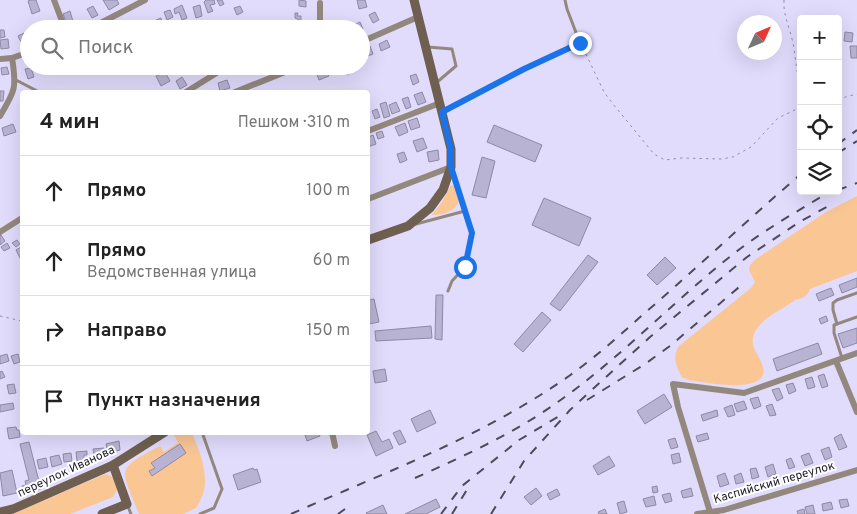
<!DOCTYPE html>
<html lang="ru">
<meta charset="utf-8">
<style>
body{margin:0;font-family:Overpass,sans-serif;background:#f2f2f2;color:#222}
.controls{position:absolute;right:15px;top:15px;display:grid;overflow:hidden;border-radius:5px;box-shadow:0 5px 20px #0002}
.controls button{width:45px;height:45px;display:grid;place-items:center;padding:0;border:0;border-bottom:1px solid #e0e0e0;background:#fff;color:#222;font:25px sans-serif}
.compass{position:absolute;left:737px;top:15px;width:45px;height:45px;border-radius:50%;background:#fff;box-shadow:0 5px 20px #0002;rotate:46deg}
.stop{position:absolute;width:15px;height:15px;margin:-11px;border:4px solid #1a73e8;border-radius:50%;background:#fff}
.stop.end{background:#1a73e8;border-color:#fff;box-shadow:0 1px 5px #0008}
.list{margin:0;padding:0;list-style:none}
h2{display:flex;justify-content:space-between;align-items:center;height:65px;margin:0;padding:0 20px;font-size:21px}
h2 small{font-size:16px;font-weight:400;color:#767676}
.list li{display:grid;grid-template-columns:32px 1fr auto;gap:15px;align-items:center;box-sizing:border-box;height:70px;padding:0 20px;border-top:1px solid #e0e0e0}
.list b{display:block;font-size:19px;white-space:nowrap}
.list p{margin:0;font-size:16px;white-space:nowrap;color:#767676}
.list em{font-size:16px;font-style:normal;color:#767676}
.icon{flex:none;width:28px;height:28px;fill:none;stroke:currentColor;stroke-width:2;stroke-linecap:round;stroke-linejoin:round}
.map{position:relative;flex:none;width:857px;height:514px;overflow:hidden}
.search{position:absolute;background:#fff;box-shadow:0 5px 20px #0002;left:20px;top:20px;width:350px;height:55px;display:flex;align-items:center;gap:12px;box-sizing:border-box;padding:0 18px;border-radius:28px;color:#767676;font-size:19px}
.panel{position:absolute;background:#fff;box-shadow:0 5px 20px #0002;left:20px;top:90px;width:350px;height:345px;border-radius:5px}
.map>svg:first-child{display:block}
</style>
<div class="map">
<svg width="857" height="514" viewBox="0 0 857 514">
<rect width="100%" height="100%" fill="#e1dbfc"/>
<g fill="#fac694">
<path d="M 451,185 L 456,187 C 457,191 458,195 459,199 C 459,210 441,216 432,215 L 442,202 Z"/>
<path d="M 857,196 L 857,271 L 810,289 C 807,297 803,298 795,300 C 782,310 760,318 754,334 C 749,348 760,355 763,367 C 770,396 702,382 689,380 L 682,377 C 676,367 672,356 679,346 L 751,288 L 755,282 L 749,270 L 750,265 L 756,259 L 826,212 Z"/>
<path d="M 176,433 L 192,433 C 199,450 208,471 204,490 C 203,496 199,503 196,508 L 183,514 L 139,514 C 121,468 114,470 160,446 L 164,452 L 178,443 L 174,435 Z"/>
<path d="M 105,474 C 114,476 115,480 118,488 L 113,497 L 70,514 L 13,514 Z"/>
</g>
<g fill="#b8b3d2" stroke="#8e89a7">
<path d="M 31,0 L 36,0 L 40,11 L 32,14 L 28,1 Z"/>
<path d="M 103,0 L 117,0 L 119,4 L 109,10 Z"/>
<path d="M 206,0 L 214,0 L 215,4 L 210,5 L 213,11 L 208,13 L 204,2 Z"/>
<path d="M 217,0 L 222,0 L 224,4 L 220,6 Z"/>
<path d="M 299,0 L 306,1 L 306,7 L 299,6 Z"/>
<path d="M 357,0 L 365,0 L 367,7 L 359,9 Z"/>
<path d="M 182,5 L 187,18 L 182,20 L 179,12 L 175,14 L 174,9 Z"/>
<path d="M 200,5 L 202,16 L 196,18 L 193,7 Z"/>
<path d="M 93,6 L 98,15 L 92,18 L 87,9 Z"/>
<path d="M 240,6 L 243,12 L 237,15 L 234,8 Z"/>
<path d="M 170,10 L 173,17 L 167,20 L 164,12 Z"/>
<path d="M 70,11 L 74,25 L 68,27 L 63,14 Z"/>
<path d="M 375,12 L 379,20 L 373,23 L 369,15 Z"/>
<path d="M 295,13 L 298,13 L 297,16 L 301,16 L 301,21 L 295,18 Z"/>
<path d="M 161,18 L 163,25 L 157,28 L 154,21 Z"/>
<path d="M 60,22 L 62,29 L 53,29 L 52,25 Z"/>
<path d="M 360,22 L 363,29 L 356,29 L 354,25 Z"/>
<path d="M 0,30 L 4,30 L 5,37 L 0,38 Z"/>
<path d="M 845,32 L 853,33 L 852,42 L 844,41 Z"/>
<path d="M 24,33 L 28,41 L 22,44 L 18,36 Z"/>
<path d="M 8,39 L 9,48 L 1,49 L 0,40 Z"/>
<path d="M 387,40 L 390,47 L 381,51 L 379,44 Z"/>
<path d="M 370,46 L 373,54 L 368,56 L 365,48 Z"/>
<path d="M 850,46 L 857,46 L 857,58 L 851,58 Z"/>
<path d="M 363,50 L 366,60 L 361,62 L 361,51 Z"/>
<path d="M 43,66 L 56,66 L 57,69 L 48,72 L 46,67 Z"/>
<path d="M 79,66 L 88,66 L 88,68 L 80,70 Z"/>
<path d="M 191,66 L 199,66 L 200,68 L 195,72 Z"/>
<path d="M 325,66 L 329,76 L 319,80 L 315,69 Z"/>
<path d="M 349,66 L 351,73 L 347,75 L 344,68 Z"/>
<path d="M 7,67 L 9,74 L 2,75 L 1,68 Z"/>
<path d="M 31,68 L 34,77 L 28,79 L 25,69 Z"/>
<path d="M 165,72 L 170,81 L 161,86 L 156,76 Z"/>
<path d="M 416,74 L 419,82 L 413,85 L 410,76 Z"/>
<path d="M 182,77 L 187,85 L 180,89 L 176,81 Z"/>
<path d="M 227,80 L 230,88 L 220,91 L 218,83 Z"/>
<path d="M 0,91 L 4,91 L 3,101 L 0,101 Z"/>
<path d="M 422,92 L 426,102 L 418,105 L 414,95 Z"/>
<path d="M 408,97 L 411,107 L 406,109 L 402,99 Z"/>
<path d="M 386,102 L 390,116 L 384,118 L 380,104 Z"/>
<path d="M 396,102 L 400,111 L 392,114 L 389,105 Z"/>
<path d="M 377,109 L 380,117 L 375,119 L 372,111 Z"/>
<path d="M 417,118 L 420,127 L 411,130 L 408,121 Z"/>
<path d="M 405,123 L 408,132 L 399,136 L 395,127 Z"/>
<path d="M 13,124 L 16,132 L 4,136 L 2,128 Z"/>
<path d="M 494,125 L 542,145 L 535,162 L 487,142 Z"/>
<path d="M 382,131 L 384,137 L 378,139 L 376,133 Z"/>
<path d="M 373,135 L 376,144 L 368,147 L 368,137 Z"/>
<path d="M 423,138 L 427,148 L 417,152 L 413,141 Z"/>
<path d="M 438,150 L 439,160 L 429,162 L 427,152 Z"/>
<path d="M 404,152 L 407,160 L 400,163 L 397,154 Z"/>
<path d="M 482,157 L 495,161 L 486,198 L 472,195 Z"/>
<path d="M 544,198 L 591,218 L 579,246 L 532,225 Z"/>
<path d="M 1,235 L 5,241 L 0,245 L 0,236 Z"/>
<path d="M 17,240 L 20,244 L 16,247 L 12,243 Z"/>
<path d="M 7,243 L 10,248 L 4,251 L 1,247 Z"/>
<path d="M 21,247 L 22,250 L 21,260 L 16,250 Z"/>
<path d="M 588,255 L 598,262 L 560,311 L 550,304 Z"/>
<path d="M 665,257 L 676,268 L 657,285 L 647,275 Z"/>
<path d="M 857,278 L 857,287 L 842,293 L 839,285 Z"/>
<path d="M 831,288 L 834,295 L 819,301 L 816,294 Z"/>
<path d="M 436,295 L 443,295 L 442,340 L 435,339 Z"/>
<path d="M 374,299 L 379,322 L 369,324 L 368,300 Z"/>
<path d="M 542,312 L 551,320 L 523,352 L 514,344 Z"/>
<path d="M 826,316 L 828,321 L 821,324 L 819,319 Z"/>
<path d="M 431,326 L 432,338 L 376,341 L 375,331 Z"/>
<path d="M 857,328 L 857,343 L 843,348 L 838,334 Z"/>
<path d="M 818,343 L 822,354 L 777,371 L 773,359 Z"/>
<path d="M 7,354 L 9,361 L 0,364 L 0,356 Z"/>
<path d="M 18,354 L 20,362 L 14,364 L 11,356 Z"/>
<path d="M 385,369 L 387,381 L 375,383 L 373,371 Z"/>
<path d="M 2,371 L 5,377 L 0,379 L 0,372 Z"/>
<path d="M 824,374 L 828,386 L 822,388 L 818,376 Z"/>
<path d="M 812,377 L 815,387 L 808,389 L 805,379 Z"/>
<path d="M 793,383 L 796,391 L 789,394 L 786,385 Z"/>
<path d="M 14,384 L 16,393 L 9,394 L 7,385 Z"/>
<path d="M 779,388 L 783,398 L 777,401 L 772,390 Z"/>
<path d="M 664,394 L 672,407 L 645,424 L 637,411 Z"/>
<path d="M 758,397 L 761,406 L 754,409 L 750,399 Z"/>
<path d="M 744,401 L 747,409 L 737,412 L 734,404 Z"/>
<path d="M 13,403 L 14,409 L 0,412 L 0,405 Z"/>
<path d="M 772,404 L 776,415 L 770,416 L 766,406 Z"/>
<path d="M 732,405 L 735,415 L 728,417 L 724,408 Z"/>
<path d="M 430,410 L 436,423 L 417,432 L 411,419 Z"/>
<path d="M 717,410 L 718,416 L 703,421 L 701,415 Z"/>
<path d="M 16,427 L 17,430 L 19,430 L 20,437 L 9,439 L 7,428 Z"/>
<path d="M 400,430 L 406,442 L 399,445 L 393,433 Z"/>
<path d="M 376,431 L 382,442 L 389,439 L 393,448 L 376,456 L 367,435 Z"/>
<path d="M 304,432 L 318,432 L 320,436 L 307,441 Z"/>
<path d="M 707,433 L 709,439 L 698,442 L 696,436 Z"/>
<path d="M 841,434 L 847,447 L 839,450 L 834,438 Z"/>
<path d="M 675,438 L 678,447 L 671,449 L 668,440 Z"/>
<path d="M 119,441 L 120,450 L 108,453 L 106,444 Z"/>
<path d="M 29,442 L 41,489 L 24,493 L 22,486 L 26,485 L 25,481 L 29,480 L 20,444 Z"/>
<path d="M 180,444 L 186,453 L 152,476 L 149,471 L 155,468 L 151,463 Z"/>
<path d="M 829,447 L 832,457 L 825,460 L 821,450 Z"/>
<path d="M 104,448 L 105,456 L 94,457 L 93,449 Z"/>
<path d="M 87,451 L 87,455 L 84,455 L 84,460 L 77,461 L 76,452 Z"/>
<path d="M 71,453 L 72,461 L 64,462 L 63,454 Z"/>
<path d="M 679,453 L 681,462 L 673,464 L 671,455 Z"/>
<path d="M 809,453 L 813,463 L 805,466 L 801,456 Z"/>
<path d="M 59,455 L 62,464 L 52,467 L 50,457 Z"/>
<path d="M 609,456 L 615,466 L 598,475 L 593,466 Z"/>
<path d="M 46,458 L 48,467 L 39,469 L 37,460 Z"/>
<path d="M 791,458 L 795,467 L 789,469 L 786,460 Z"/>
<path d="M 773,464 L 776,474 L 768,477 L 765,467 Z"/>
<path d="M 253,468 L 254,470 L 257,469 L 261,482 L 238,490 L 233,475 Z"/>
<path d="M 756,468 L 759,477 L 752,479 L 750,469 Z"/>
<path d="M 12,470 L 17,493 L 3,496 L 0,473 Z"/>
<path d="M 725,473 L 729,484 L 720,487 L 717,476 Z"/>
<path d="M 741,473 L 744,482 L 736,484 L 734,476 Z"/>
<path d="M 657,486 L 658,492 L 653,493 L 652,487 Z"/>
<path d="M 536,488 L 542,496 L 531,505 L 524,497 Z"/>
<path d="M 691,488 L 693,496 L 683,498 L 681,491 Z"/>
<path d="M 557,489 L 560,495 L 550,500 L 547,494 Z"/>
<path d="M 670,493 L 672,501 L 665,503 L 662,495 Z"/>
<path d="M 654,496 L 656,505 L 646,507 L 643,499 Z"/>
<path d="M 436,499 L 440,507 L 426,514 L 405,514 Z"/>
<path d="M 847,499 L 849,506 L 841,508 L 839,500 Z"/>
<path d="M 624,501 L 627,512 L 620,514 L 617,503 Z"/>
<path d="M 831,502 L 833,509 L 823,511 L 822,504 Z"/>
<path d="M 383,505 L 387,514 L 367,514 L 366,513 Z"/>
<path d="M 813,505 L 815,514 L 807,514 L 805,507 Z"/>
<path d="M 605,509 L 607,514 L 599,514 L 598,512 Z"/>
<path d="M 804,509 L 805,514 L 798,514 L 797,511 Z"/>
</g>
<g fill="none" stroke-linecap="round" stroke-linejoin="round">
<g stroke="#938fa8" stroke-width="1" stroke-dasharray="2.5 4" stroke-linecap="butt">
<path d="M 784,0 C 783,14 789,26 792,39 C 796,54 795,70 801,86"/>
<path d="M 583,48 L 604,92 L 613,104 L 654,154 L 665,160 L 681,158 L 722,159 L 733,157 L 751,147 L 778,118 L 801,107"/>
<path d="M 838,99 L 857,94"/>
<path d="M 799,107 L 801,100"/>
<path d="M 0,316 L 22,321"/>
</g>
<g stroke="#93887e" stroke-width="3">
<path d="M 428,47 L 452,49 L 456,66 L 436,83"/>
<path d="M 16,80 L 39,92"/>
<path d="M 443,112 L 524,69 L 580,43 L 567,9 L 565,0"/>
<path d="M 452,171 L 465,211"/>
<path d="M 416,224 L 465,211 L 472,233 L 465,267 L 452,281 L 448,291"/>
<path d="M 837,324 L 833,310 L 833,303 L 837,300 L 857,293"/>
<path d="M 842,358 L 834,333 L 834,325 L 857,317"/>
<path d="M 127,504 L 131,514"/>
<path d="M 200,514 L 214,508 L 222,489 L 202,432"/>
</g>
<g stroke="#93887e" stroke-width="6">
<path d="M 54,0 L 65,29"/>
<path d="M 320,3 L 320,24 L 322,29"/>
<path d="M 89,29 L 145,0"/>
<path d="M 361,42 L 418,17"/>
<path d="M 0,59 L 12,58 L 29,52"/>
<path d="M 186,92 L 223,69 L 282,73"/>
<path d="M 235,92 L 300,66"/>
<path d="M 0,116 C 15,91 17,88 12,58"/>
<path d="M 368,131 L 440,103"/>
<path d="M 368,199 L 451,167"/>
<path d="M 0,232 L 22,218"/>
<path d="M 836,361 L 857,412"/>
<path d="M 332,432 L 335,446"/>
<path d="M 710,512 L 678,407 L 673,384 L 744,393 L 857,353"/>
<path d="M 697,514 L 724,510 L 857,470"/>
</g>
<g stroke="#6e5f50" stroke-width="9">
<path d="M 368,240 L 408,226 L 430,208 L 443,190 L 451,167 L 451,149 L 414,0"/>
<path d="M 0,512 L 13,509 L 113,465 L 165,432"/>
<path d="M 102,514 L 127,504 L 113,465"/>
</g>
<g stroke="#4d4a5b" stroke-width="2" stroke-dasharray="9 9" stroke-linecap="butt">
<path d="M 838,144 L 857,130"/>
<path d="M 838,153 L 857,141"/>
<path d="M 838,190 L 857,183"/>
<path d="M 587,400 L 645,364 L 670,346 L 745,282"/>
<path d="M 415,478 C 466,455 517,432 562,399 C 622,356 674,301 732,255 C 761,232 793,214 824,195 L 834,191"/>
<path d="M 291,514 C 386,472 484,436 569,376 C 594,358 617,338 639,318 C 694,271 746,221 801,174"/>
<path d="M 338,514 L 345,509"/>
<path d="M 441,514 L 462,486 L 519,440 L 561,415"/>
<path d="M 452,514 L 468,488"/>
<path d="M 491,514 L 524,461 L 570,410 L 595,387 L 650,337 L 747,257 L 801,221 L 834,203"/>
</g>
</g>
<g fill="none" stroke-linecap="round" stroke-linejoin="round">
<path stroke="#1a73e8" stroke-width="6" d="M 465,267 L 472,233 L 451,167 L 451,150 L 442,112 L 524,69 L 580,43"/>
</g>
<g text-anchor="middle" stroke-width="4" stroke-linejoin="round" paint-order="stroke">
<g font-size="12" fill="#201e2a" stroke="#fff">
<text transform="translate(66 471) rotate(-25)" y="4">переулок Иванова</text>
<text transform="translate(774 482) rotate(-16)" y="4">Каспийский переулок</text>
</g>
</g>
</svg>
<div class="controls">
<button>+</button>
<button>−</button>
<button><svg class="icon" aria-label="locate" viewBox="0 0 24 24"><circle cx="12" cy="12" r="6"/><path d="M12 2v4M12 18v4M2 12h4M18 12h4"/></svg></button>
<button><svg class="icon" aria-label="layers" viewBox="0 0 24 24"><path d="M12 4l9 5-9 5-9-5zM3 14l9 5 9-5"/></svg></button>
</div>
<svg class="compass" viewBox="-18 -18 36 36"><path d="M0-13l5 13h-10z" fill="#e53935"/><path d="M0 13l5-13h-10z" fill="#767676"/></svg>
<div class="stop" style="left:465px;top:267px"></div>
<div class="stop end" style="left:580px;top:43px"></div>
<div class="search"><svg class="icon" aria-label="search" viewBox="0 0 24 24"><circle cx="10" cy="10" r="6"/><path d="M15 15l6 6"/></svg>Поиск</div>
<section class="panel">
<h2>4 мин<small>Пешком · 310 m</small></h2>
<ul class="list">
<li><svg class="icon" aria-label="ahead" viewBox="0 0 24 24"><path d="M12 20V5M6 11l6-6 6 6"/></svg><div><b>Прямо</b></div><em>100 m</em></li>
<li><svg class="icon" aria-label="ahead" viewBox="0 0 24 24"><path d="M12 20V5M6 11l6-6 6 6"/></svg><div><b>Прямо</b><p>Ведомственная улица</p></div><em>60 m</em></li>
<li><svg class="icon" aria-label="right" viewBox="0 0 24 24"><path d="M7 20v-9h11M14 6l5 5-5 5"/></svg><div><b>Направо</b></div><em>150 m</em></li>
<li><svg class="icon" aria-label="arrive" viewBox="0 0 24 24"><path d="M6 21V4h12l-3 4 3 4H6"/></svg><div><b>Пункт назначения</b></div></li>
</ul>
</section>
</div>
